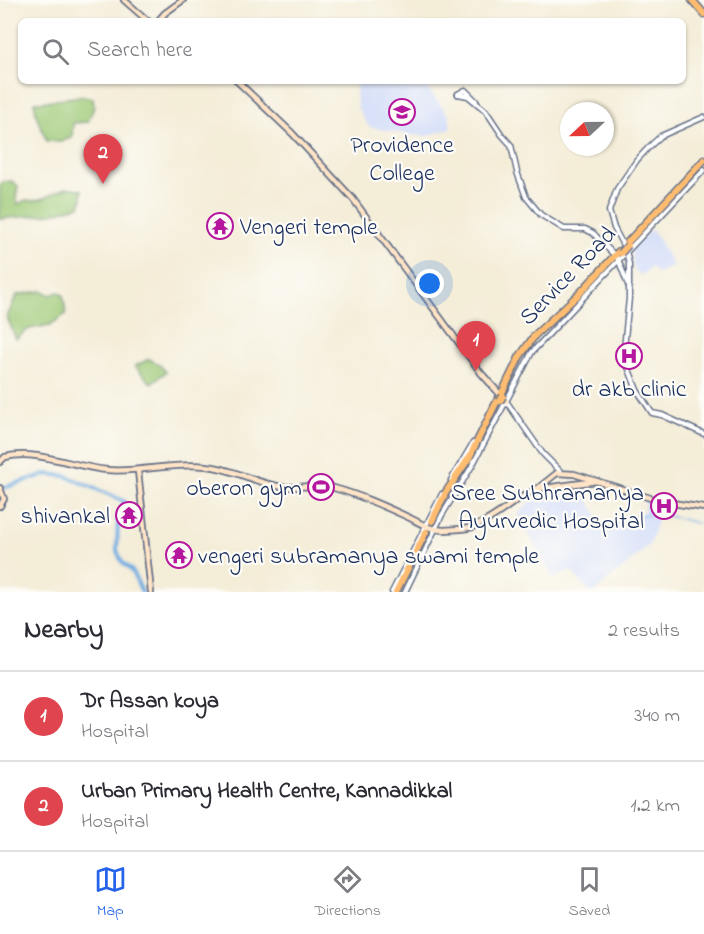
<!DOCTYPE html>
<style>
body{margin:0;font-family:"Indie Flower",sans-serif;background:#f2f2f3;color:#2b2b33}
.compass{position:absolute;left:560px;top:102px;width:54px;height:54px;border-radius:50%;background:#fff;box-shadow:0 2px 4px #0004;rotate:248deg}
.you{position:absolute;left:430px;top:284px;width:21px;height:21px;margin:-15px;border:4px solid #fff;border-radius:50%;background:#1a73e8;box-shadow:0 0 0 9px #1a73e833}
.badge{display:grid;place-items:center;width:39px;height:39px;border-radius:50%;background:#2563eb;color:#fff;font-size:20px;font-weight:700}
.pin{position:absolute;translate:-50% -50px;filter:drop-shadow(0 2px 3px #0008)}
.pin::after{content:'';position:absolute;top:32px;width:21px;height:18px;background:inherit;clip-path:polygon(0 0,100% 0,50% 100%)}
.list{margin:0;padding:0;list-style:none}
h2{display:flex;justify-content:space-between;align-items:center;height:78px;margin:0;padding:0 24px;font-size:26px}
h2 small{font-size:20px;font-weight:400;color:#7c7c81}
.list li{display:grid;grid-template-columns:39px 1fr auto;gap:18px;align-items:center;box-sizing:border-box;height:90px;padding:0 24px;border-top:2px solid #e1e1e2}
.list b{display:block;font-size:22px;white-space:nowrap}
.list p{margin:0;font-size:20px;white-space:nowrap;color:#7c7c81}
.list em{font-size:20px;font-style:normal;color:#7c7c81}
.icon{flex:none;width:33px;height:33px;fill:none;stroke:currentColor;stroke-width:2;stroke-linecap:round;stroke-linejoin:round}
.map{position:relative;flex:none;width:704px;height:592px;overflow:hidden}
.search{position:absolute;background:#fff;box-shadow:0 2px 4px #0004;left:18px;right:18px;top:18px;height:66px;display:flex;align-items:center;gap:15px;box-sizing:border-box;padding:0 21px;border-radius:9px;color:#7c7c81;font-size:22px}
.sheet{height:258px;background:#fff}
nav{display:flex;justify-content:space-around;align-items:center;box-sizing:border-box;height:84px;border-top:2px solid #e1e1e2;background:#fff;font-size:16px;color:#7c7c81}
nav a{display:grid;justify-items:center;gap:3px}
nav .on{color:#2563eb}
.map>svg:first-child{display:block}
</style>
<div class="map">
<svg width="704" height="592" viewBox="0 0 704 592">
<rect width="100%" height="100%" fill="#fdfcf7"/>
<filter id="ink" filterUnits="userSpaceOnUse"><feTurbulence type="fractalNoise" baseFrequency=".0167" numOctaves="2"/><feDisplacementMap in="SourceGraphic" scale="12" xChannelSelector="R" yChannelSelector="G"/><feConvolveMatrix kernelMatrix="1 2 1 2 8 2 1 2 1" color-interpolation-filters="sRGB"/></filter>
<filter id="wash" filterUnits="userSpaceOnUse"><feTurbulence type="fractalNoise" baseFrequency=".008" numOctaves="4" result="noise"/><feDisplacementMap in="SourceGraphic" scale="24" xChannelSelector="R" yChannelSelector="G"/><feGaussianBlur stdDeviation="1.35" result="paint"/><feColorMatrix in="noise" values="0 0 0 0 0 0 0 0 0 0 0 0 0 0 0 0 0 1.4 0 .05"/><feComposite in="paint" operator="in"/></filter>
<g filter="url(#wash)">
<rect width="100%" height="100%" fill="#f4edd8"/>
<g fill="#cfdafa">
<path d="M 356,81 L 393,81 L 397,86 L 406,81 L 422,81 L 449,116 L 451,128 L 426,136 L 410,135 L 369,127 L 357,107 Z"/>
<path d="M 652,229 L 673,266 L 657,274 L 652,267 L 641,275 L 634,270 L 631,247 Z"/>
<path d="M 557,492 L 569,496 L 586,496 L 604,527 L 626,517 L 644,512 L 645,499 L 657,500 L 658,517 L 650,544 L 642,552 L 594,592 L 590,592 L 570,570 L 554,579 L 518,514 L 537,495 Z"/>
</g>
<g fill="#9dc976" stroke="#5c7c6a" stroke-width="1.5">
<path d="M 84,96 L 93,98 L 94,107 L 88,122 L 73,123 L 72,137 L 61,142 L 47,141 C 40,128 36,117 34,102 C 52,102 67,97 84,96 Z"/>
<path d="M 12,181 L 18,186 L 16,198 L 18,204 L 26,200 C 40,204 54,191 67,188 C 72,187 78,189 82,190 L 82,198 L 80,206 L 51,214 L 0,219 L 0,185 L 3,182 Z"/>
<path d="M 41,291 L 51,295 L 58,292 L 63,295 L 66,314 L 50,325 L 29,329 L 16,339 L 7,317 L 17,295 Z"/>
<path d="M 149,359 L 159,364 L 166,372 L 151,383 L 135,366 Z"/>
</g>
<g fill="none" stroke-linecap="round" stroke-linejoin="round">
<g stroke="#72aee3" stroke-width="1.5">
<path d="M 653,514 L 658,514"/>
<path d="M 661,514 L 697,523"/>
<path d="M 700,524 L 704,524"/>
<path d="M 610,526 L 628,518 L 649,514"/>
</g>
<path stroke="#72aee3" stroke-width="4" d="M 0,489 L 46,474 L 66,476 L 124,501 L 118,519 L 117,551 L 122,562 L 132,571 L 142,592"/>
</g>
</g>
<g filter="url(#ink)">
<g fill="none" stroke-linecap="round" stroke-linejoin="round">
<path stroke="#c9c7c0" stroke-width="6" stroke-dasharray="6 3" stroke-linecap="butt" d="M 429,534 L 435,522"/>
<defs>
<g id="tertiary">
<path d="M 458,94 L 468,96 L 486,111 L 502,135 L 511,145 L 517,172 L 526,197 L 541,215 L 564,229 L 585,229 L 593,233 L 618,259 L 628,285"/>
<path d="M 458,94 L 465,90 L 476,101"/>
<path d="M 704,117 L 661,136 L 649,147 L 637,160 L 617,189 L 609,211 L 614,228 L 626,251 L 629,264 L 629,298 L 624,349 L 625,359 L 637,390 L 652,413 L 662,415 L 704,434"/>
<path d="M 506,401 L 543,454 L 561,472"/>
<path d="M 451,480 L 473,443"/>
<path d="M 392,592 L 442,494"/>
<path d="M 405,592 L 442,515 L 472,466 L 532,352 L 704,170"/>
</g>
<g id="secondary">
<path d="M 124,0 L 148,21"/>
<path d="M 158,21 L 165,13 L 183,0"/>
<path d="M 237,81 L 292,133 L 353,199 L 481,373 L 506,401"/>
<path d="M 0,462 L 5,457 C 37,449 74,467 107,470 C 140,473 173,462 206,466 C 234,468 257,485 285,487 C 302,488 317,483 334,488 C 360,495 386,507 410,518 C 422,524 430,530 444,530 C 453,529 466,530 475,526 C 498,518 514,498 537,489 L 597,481"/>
<path d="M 138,471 L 151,592"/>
<path d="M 0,488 L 4,499 L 0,506"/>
<path d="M 537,489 L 557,473 L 574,474 L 660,501 L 704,508"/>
</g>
<g id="trunk">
<path d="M 692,0 L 704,14"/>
<path d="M 626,244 L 704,160"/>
<path d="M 501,395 L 520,356 L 535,335 L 580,293 L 619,251"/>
<path d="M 432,521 L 446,492 L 469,458 L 498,399"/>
<path d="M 396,592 L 426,532"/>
</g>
</defs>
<use href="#tertiary" stroke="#677289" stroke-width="7"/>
<use href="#secondary" stroke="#677289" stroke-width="8"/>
<use href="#trunk" stroke="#677289" stroke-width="9"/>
<use href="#tertiary" stroke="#fff" stroke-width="4"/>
<use href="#secondary" stroke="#ffe4c6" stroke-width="4.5"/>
<use href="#trunk" stroke="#febc70" stroke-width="6"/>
<defs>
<g id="trunk-bridge">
<path d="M 621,253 L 628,245"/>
<path d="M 500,401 L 503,396"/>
</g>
</defs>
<use href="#trunk-bridge" stroke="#677289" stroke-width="9" stroke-linecap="butt"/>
<use href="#trunk-bridge" stroke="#febc70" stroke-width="6"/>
</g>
</g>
<defs>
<symbol id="university-ring" viewBox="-11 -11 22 22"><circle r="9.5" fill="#fdfcf7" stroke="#b5179e" stroke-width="1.5"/><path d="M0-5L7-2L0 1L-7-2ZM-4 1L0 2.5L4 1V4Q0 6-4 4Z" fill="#b5179e"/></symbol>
<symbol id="temple-ring" viewBox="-11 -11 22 22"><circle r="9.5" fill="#fdfcf7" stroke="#b5179e" stroke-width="1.5"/><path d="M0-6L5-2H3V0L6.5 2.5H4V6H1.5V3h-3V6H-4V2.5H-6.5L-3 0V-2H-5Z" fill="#b5179e"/></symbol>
<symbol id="hospital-ring" viewBox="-11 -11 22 22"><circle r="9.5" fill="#fdfcf7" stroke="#b5179e" stroke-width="1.5"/><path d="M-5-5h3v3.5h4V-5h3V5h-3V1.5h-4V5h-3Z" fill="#b5179e"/></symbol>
<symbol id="stadium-ring" viewBox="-11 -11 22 22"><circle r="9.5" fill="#fdfcf7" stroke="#b5179e" stroke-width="1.5"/><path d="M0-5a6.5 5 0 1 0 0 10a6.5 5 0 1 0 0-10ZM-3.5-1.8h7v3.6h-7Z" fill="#b5179e"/></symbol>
</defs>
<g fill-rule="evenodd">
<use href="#university-ring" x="387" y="97" width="30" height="30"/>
<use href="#temple-ring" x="205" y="211" width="30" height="30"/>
<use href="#hospital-ring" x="614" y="341" width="30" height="30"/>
<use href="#stadium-ring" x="306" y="472" width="30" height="30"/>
<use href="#hospital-ring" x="649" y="491" width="30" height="30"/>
<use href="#temple-ring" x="114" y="500" width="30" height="30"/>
<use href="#temple-ring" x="164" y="540" width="30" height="30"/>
</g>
<g text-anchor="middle" stroke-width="4.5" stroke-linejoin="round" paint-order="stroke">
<g font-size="24" fill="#1b2f5e" stroke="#fdfcf7" text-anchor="end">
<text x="402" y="152" text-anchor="middle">Providence<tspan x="402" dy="28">College</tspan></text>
<text x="240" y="234" text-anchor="start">Vengeri temple</text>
<text x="629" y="396" text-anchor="middle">dr akb clinic</text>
<text x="302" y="495">oberon gym</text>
<text x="644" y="500">Sree Subhramanya<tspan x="644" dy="28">Ayurvedic Hospital</tspan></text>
<text x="110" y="523">shivankal</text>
<text x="198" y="563" text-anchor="start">vengeri subramanya swami temple</text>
</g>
<g font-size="24" fill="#1b2f5e" stroke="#fdfcf7">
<text transform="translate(567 275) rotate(-46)" y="8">Service Road</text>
</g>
</g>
</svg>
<svg class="compass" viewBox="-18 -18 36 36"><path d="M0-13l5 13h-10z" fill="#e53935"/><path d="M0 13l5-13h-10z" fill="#7c7c81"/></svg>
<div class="you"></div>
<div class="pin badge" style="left:476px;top:371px;background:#e0444e">1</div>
<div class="pin badge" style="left:103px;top:184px;background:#e0444e">2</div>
<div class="search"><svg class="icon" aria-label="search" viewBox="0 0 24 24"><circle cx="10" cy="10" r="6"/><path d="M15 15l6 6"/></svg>Search here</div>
</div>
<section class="sheet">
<h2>Nearby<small>2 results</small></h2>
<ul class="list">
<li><span class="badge" style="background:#e0444e">1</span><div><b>Dr Assan koya</b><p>Hospital</p></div><em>340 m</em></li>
<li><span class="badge" style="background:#e0444e">2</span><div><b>Urban Primary Health Centre, Kannadikkal</b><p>Hospital</p></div><em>1.2 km</em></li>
</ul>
</section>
<nav>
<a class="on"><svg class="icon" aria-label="map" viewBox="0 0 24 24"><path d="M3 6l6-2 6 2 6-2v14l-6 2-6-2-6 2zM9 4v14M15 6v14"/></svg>Map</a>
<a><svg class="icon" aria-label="directions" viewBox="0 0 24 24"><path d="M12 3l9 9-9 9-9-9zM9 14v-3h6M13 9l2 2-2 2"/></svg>Directions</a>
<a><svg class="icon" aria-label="saved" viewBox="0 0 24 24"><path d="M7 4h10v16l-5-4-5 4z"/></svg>Saved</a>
</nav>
